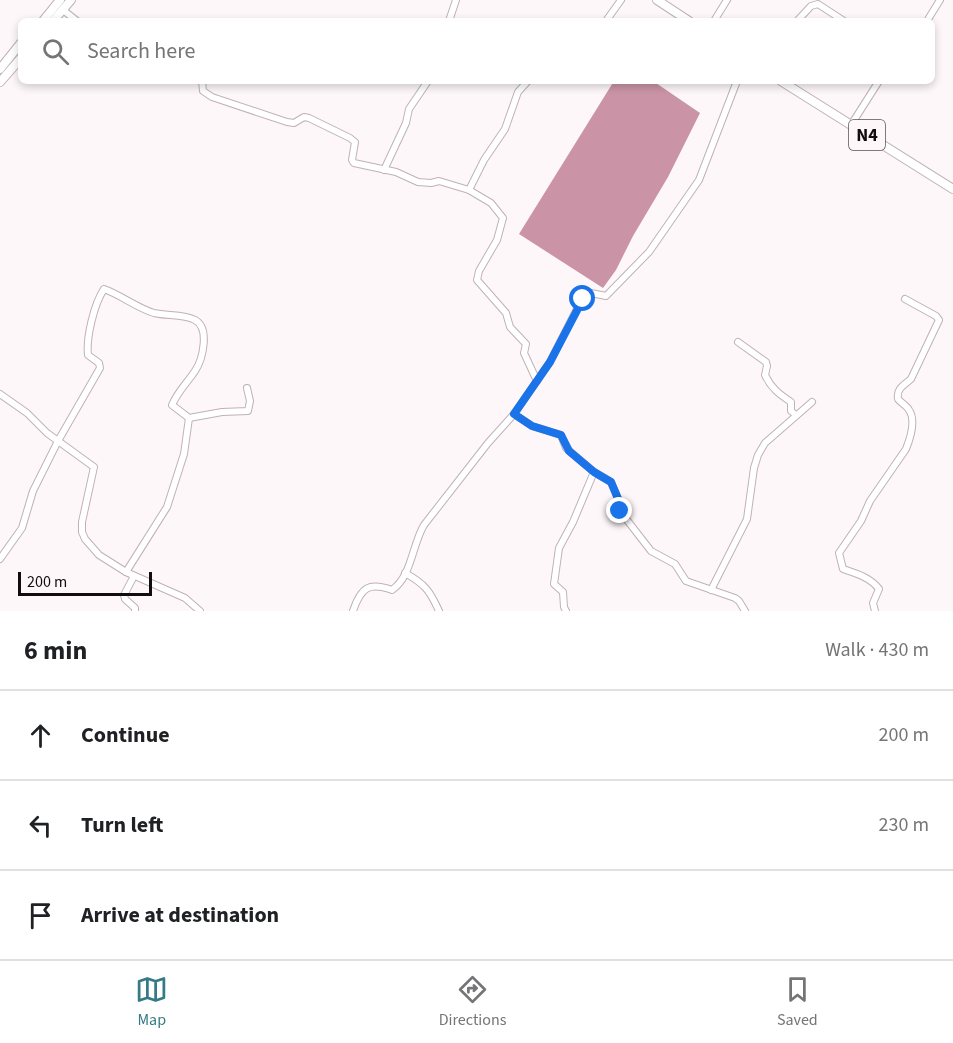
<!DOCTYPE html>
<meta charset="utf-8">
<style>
body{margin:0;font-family:"Source Sans 3",sans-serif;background:#f2f2f2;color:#202124}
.scale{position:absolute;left:18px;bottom:15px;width:134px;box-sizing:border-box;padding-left:6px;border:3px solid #110c0d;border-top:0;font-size:16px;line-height:21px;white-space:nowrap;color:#110c0d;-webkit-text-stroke:4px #fdf7f9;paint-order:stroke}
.stop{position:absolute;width:18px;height:18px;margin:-14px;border:4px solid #1a73e8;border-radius:50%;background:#fff}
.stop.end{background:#1a73e8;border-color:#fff;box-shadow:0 2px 6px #0008}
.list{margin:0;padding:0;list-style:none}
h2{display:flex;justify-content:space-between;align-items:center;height:78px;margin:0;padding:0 24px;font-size:26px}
h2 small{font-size:20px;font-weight:400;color:#757577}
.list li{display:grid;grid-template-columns:39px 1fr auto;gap:18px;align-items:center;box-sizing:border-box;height:90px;padding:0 24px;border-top:2px solid #e0e0e0}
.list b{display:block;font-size:22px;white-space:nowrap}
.list em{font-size:20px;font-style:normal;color:#757577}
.icon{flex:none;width:33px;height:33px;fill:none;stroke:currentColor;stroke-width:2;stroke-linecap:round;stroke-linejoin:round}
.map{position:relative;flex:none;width:953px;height:611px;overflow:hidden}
.search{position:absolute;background:#fff;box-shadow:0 3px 9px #0003;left:18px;right:18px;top:18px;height:66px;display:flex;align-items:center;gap:15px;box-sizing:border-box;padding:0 21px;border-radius:9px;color:#757577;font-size:22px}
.sheet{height:348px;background:#fff}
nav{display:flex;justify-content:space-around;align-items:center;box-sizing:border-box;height:84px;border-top:2px solid #e0e0e0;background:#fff;font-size:16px;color:#757577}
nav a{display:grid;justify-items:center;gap:3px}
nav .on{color:#347b85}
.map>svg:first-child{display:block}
</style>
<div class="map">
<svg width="953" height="611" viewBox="0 0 953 611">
<rect width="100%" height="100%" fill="#fdf7f9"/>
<path fill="#ca94a6" d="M 614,81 L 653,81 L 700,113 L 668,177 L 633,236 L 616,270 L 603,288 L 519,234 Z"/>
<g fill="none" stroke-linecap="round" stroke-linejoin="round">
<defs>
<g id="minor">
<path d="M 63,10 L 77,21"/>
<path d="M 798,20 L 811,6 L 818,4 L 844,21"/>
<path d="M 449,21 L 456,0"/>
<path d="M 606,21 L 621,0"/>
<path d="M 714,21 L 727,0"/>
<path d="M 927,21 L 940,0"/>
<path d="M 202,81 L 203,91 L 212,97 L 287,122 L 294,123 L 304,117 L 309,118 L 350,138 L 355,142 L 352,160 L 354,163 L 396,172 L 418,182 L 431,183 L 439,181 L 469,190 L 491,203 L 503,218 L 497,240 L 479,271 L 477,280 L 506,313 L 510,327 L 526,344 L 524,353 L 537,381"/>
<path d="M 851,125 L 879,81"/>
<path d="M 384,170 L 406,123 L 409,109 L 428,81"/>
<path d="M 469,190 L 484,160 L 505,129 L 518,92 L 528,81"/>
<path d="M 738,342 L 766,362 L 767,366 L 765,375 C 771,388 779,394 791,402 L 791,411 L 796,415"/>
<path d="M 0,394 L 27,413 L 47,433 L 94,467 L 82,522 L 82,532 L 85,539 L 99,555 L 126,572 L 185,598 L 200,611"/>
<path d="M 514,414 L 532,426 L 561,435 L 566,448 L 594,472 L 611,482 L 619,501 L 620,511 L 651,551 L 675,564 L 686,581 L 735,598 L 739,601 L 745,611"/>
<path d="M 0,559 L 22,528 L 33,491 L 58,441 L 100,368 L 99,363 L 88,355 C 86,338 94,304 104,289 C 121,295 137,308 154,313 C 167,316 184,314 195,320 C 210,328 203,359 195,371 C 187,383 178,391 172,405 L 189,418 L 222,412 L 248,411 L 250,401 L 247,388"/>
<path d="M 126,572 L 167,507 L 184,454 L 189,418"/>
<path d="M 405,573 C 425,584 430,591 439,611"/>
<path d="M 134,576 L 124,595 L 125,599 L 135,608 L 135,611"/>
<path d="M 711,590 L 747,519 L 754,468 L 758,455 L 765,443 L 812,402"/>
<path d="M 353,611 C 361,587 369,582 392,590 C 412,576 412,545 424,525 L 488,443 L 514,414 L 550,362 L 585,293 L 591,293 L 606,296 L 649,252 L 699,180 L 737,81"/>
<path d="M 566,611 L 564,607 L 563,592 L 554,584 L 559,548 L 573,522 L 594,472"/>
<path d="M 875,611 L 873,603 L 879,589 C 870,577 855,573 843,569 L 839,553 L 861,521 L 870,501 L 906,449 C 910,439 916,420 909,410 C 907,406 901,403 898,399 C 896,389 904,385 911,379 L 939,320 L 936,316 L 905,299"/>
</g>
<g id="highway">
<path d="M 657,0 L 689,21"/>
<path d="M 43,21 L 60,0"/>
<path d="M 53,21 L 71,0"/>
<path d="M 0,69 L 21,43"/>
<path d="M 781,81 L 953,189"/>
<path d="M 0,82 L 21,58"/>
</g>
</defs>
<use href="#minor" stroke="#c0b1b6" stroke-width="8"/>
<use href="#highway" stroke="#c0b1b6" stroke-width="10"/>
<use href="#minor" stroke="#fff" stroke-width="6"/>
<use href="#highway" stroke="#fff" stroke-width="8"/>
</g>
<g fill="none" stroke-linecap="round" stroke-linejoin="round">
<path stroke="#1a73e8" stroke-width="8" d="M 583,299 L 550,362 L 514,414 L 532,426 L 561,435 L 569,451 L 594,472 L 611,482 L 619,501 L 620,511"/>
</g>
<g text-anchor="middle" stroke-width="4.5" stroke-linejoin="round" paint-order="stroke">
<rect fill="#fdf7f9" stroke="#585254" stroke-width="1.5" x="849" y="120" width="36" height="30" rx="4.5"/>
<g font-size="18" font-weight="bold" fill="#110c0d">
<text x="867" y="141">N4</text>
</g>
</g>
</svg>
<div class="scale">200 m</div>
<div class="stop" style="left:583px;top:299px"></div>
<div class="stop end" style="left:620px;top:511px"></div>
<div class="search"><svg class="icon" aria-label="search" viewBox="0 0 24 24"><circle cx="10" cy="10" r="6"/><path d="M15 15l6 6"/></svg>Search here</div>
</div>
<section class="sheet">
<h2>6 min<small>Walk · 430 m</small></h2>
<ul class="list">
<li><svg class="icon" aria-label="ahead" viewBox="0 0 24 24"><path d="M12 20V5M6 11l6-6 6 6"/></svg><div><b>Continue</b></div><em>200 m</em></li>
<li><svg class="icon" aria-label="left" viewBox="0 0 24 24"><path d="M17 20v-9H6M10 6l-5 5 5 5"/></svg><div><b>Turn left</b></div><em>230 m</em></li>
<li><svg class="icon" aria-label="arrive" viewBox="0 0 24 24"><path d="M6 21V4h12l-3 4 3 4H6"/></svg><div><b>Arrive at destination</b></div></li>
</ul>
</section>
<nav>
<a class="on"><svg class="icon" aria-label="map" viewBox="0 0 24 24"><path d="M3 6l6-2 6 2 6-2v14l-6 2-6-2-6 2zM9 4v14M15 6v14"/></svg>Map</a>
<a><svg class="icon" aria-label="directions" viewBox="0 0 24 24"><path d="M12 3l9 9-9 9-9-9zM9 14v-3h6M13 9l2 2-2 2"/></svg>Directions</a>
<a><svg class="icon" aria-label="saved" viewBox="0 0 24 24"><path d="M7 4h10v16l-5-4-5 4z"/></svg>Saved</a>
</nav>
